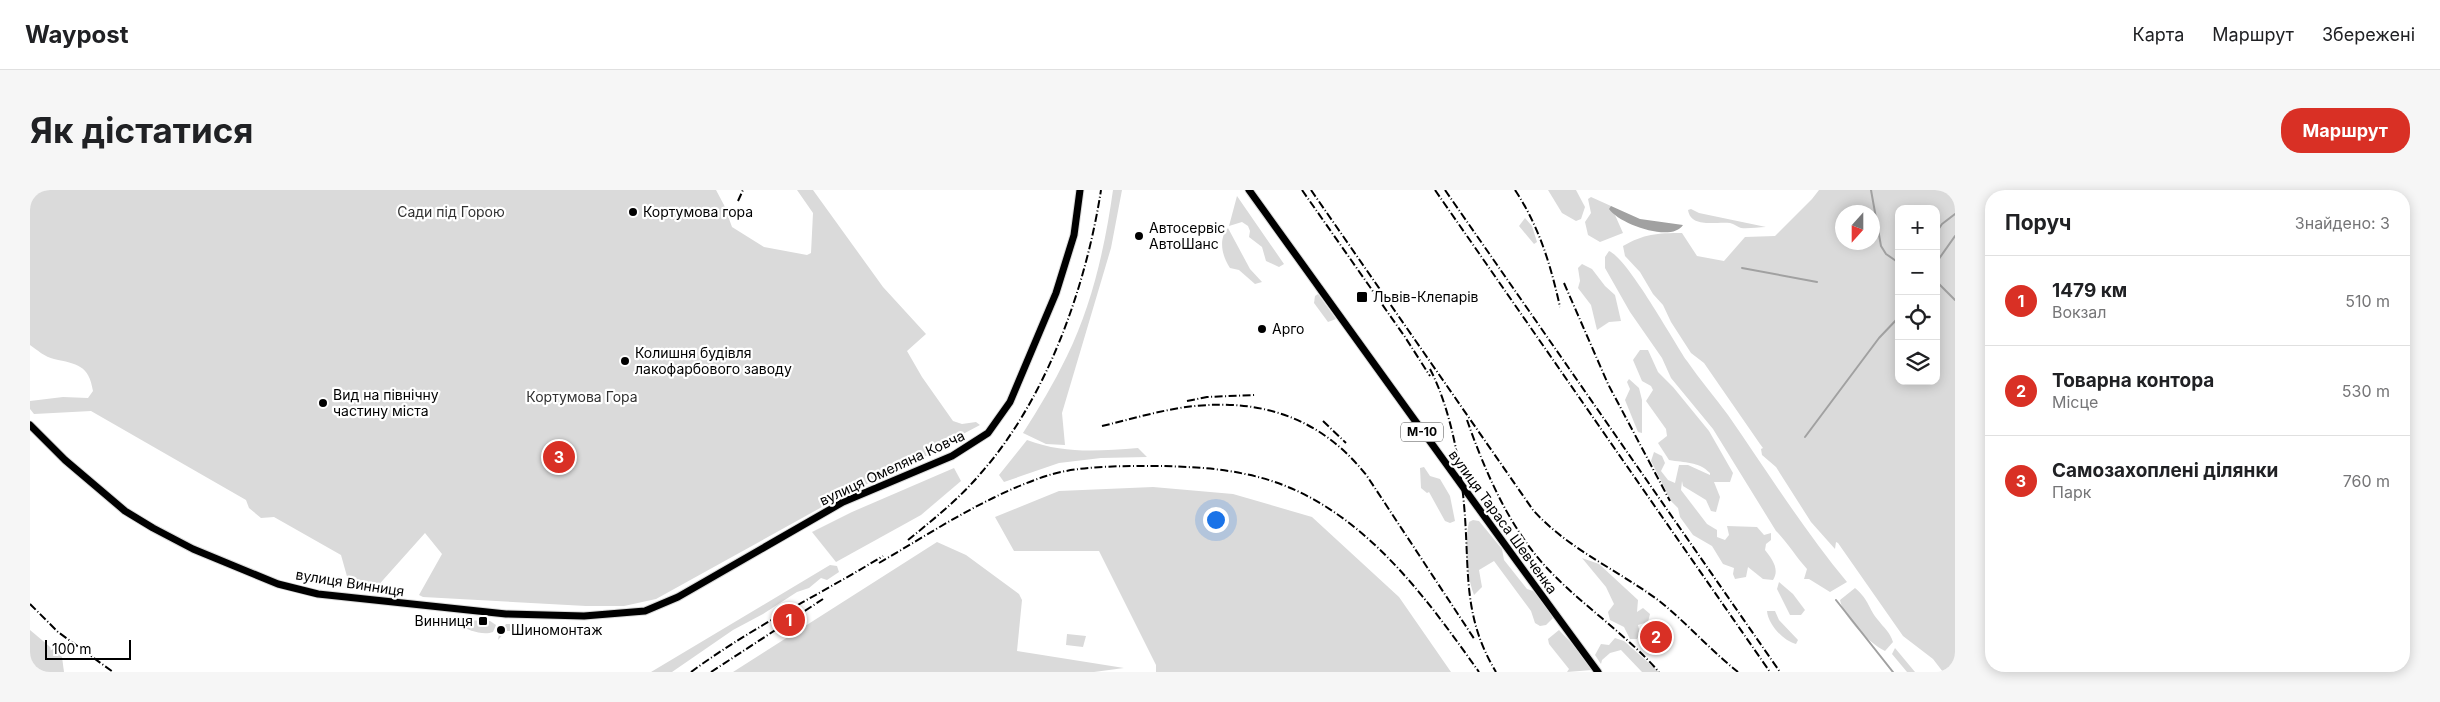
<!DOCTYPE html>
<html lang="uk">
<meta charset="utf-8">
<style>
body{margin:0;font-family:Inter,sans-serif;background:#f6f6f6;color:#202124}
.controls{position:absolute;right:15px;top:15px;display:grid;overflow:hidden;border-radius:10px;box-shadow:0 2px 12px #0003}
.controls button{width:45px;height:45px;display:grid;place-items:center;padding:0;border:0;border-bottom:1px solid #e0e0e0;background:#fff;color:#202124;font:25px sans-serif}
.compass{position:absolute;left:1805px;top:15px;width:45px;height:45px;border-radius:50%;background:#fff;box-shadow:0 2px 12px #0003;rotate:201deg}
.scale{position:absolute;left:15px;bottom:12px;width:86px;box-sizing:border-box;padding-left:5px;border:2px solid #000;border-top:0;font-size:14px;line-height:18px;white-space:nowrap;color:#000;-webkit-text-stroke:4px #fff;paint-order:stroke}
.you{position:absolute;left:1185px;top:329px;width:18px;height:18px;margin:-12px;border:4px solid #fff;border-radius:50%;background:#1a73e8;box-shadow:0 0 0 8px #1a73e833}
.badge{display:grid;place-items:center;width:32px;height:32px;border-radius:50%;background:#d93025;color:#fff;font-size:16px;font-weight:700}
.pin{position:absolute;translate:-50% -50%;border:2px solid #fff;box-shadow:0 1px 5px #0006}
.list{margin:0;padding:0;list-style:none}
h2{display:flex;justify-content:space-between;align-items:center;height:65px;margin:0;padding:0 20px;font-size:21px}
h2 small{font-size:16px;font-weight:400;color:#757577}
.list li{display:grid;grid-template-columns:32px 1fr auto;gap:15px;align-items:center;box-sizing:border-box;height:90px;padding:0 20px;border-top:1px solid #e0e0e0}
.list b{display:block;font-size:19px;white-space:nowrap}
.list p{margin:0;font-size:16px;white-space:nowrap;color:#757577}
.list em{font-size:16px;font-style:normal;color:#757577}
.icon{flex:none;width:28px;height:28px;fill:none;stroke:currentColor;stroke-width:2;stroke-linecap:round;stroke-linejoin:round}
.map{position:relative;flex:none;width:1925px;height:482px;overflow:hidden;border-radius:20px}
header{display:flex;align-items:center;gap:30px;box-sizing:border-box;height:70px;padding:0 25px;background:#fff;border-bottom:1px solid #e0e0e0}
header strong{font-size:24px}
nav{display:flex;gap:28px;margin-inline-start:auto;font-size:18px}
.intro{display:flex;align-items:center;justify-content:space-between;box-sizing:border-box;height:120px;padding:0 30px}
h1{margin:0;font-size:35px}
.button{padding:12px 22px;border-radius:20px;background:#d93025;color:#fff;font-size:18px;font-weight:700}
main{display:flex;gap:30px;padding:0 30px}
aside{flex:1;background:#fff;border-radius:20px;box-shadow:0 2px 12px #0003}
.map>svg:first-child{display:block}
</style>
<header>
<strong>Waypost</strong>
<nav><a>Карта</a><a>Маршрут</a><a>Збережені</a></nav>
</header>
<div class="intro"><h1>Як дістатися</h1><a class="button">Маршрут</a></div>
<main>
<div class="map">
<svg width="1925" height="482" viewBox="0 0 1925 482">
<rect width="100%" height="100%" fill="#fff"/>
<g fill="#dadada" fill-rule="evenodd">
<path d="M 0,0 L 686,0 L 694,15 L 702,37 L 734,57 L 777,65 L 781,63 L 783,23 L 767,0 L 783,0 L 853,97 L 896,144 L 877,161 L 892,187 L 923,231 L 932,234 L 946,232 L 950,235 L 933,244 L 935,247 L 810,307 L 626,409 L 594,416 L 556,416 L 393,407 L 389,405 L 412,364 L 395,343 L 345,399 L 320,397 L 311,365 L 244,327 L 231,328 L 219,318 L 216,310 L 61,221 L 4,224 L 0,219 L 0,211 L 33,207 L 58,208 L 63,201 C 59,175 47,174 24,169 C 15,167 7,160 0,155 Z"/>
<path d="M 1083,0 L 1092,0 L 1081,58 L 1032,223 L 1035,255 L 1016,254 L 993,243 C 1009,218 1024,193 1037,166 C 1062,115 1075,57 1083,0 Z"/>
<path d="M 1518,0 L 1546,0 L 1555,17 L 1551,29 L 1546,31 L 1532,23 Z"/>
<path d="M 1789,0 L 1925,0 L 1925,482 L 1913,482 L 1903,469 L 1873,446 L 1808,353 L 1806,352 L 1805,359 L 1781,332 L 1746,277 L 1732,265 L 1731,259 L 1733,258 L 1730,254 L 1674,173 L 1661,163 L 1641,132 L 1633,115 L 1623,104 L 1610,82 L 1595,66 L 1593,56 C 1614,44 1627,43 1652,43 L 1667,66 L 1694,71 L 1715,47 L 1745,46 L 1782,9 ZM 1869,19 L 1906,19 L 1906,191 L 1869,191 ZM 1812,22 L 1842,22 L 1842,52 L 1812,52 Z"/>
<path d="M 1207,6 L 1254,74 L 1249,77 L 1236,71 L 1232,57 L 1219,47 L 1220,41 L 1218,36 L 1212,32 L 1199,36 Z"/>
<path d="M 1561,7 L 1581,16 L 1593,43 L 1570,52 L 1558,45 L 1555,32 L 1561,23 L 1558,9 Z"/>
<path d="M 1661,19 L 1669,23 L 1736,37 C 1728,37 1718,39 1711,38 C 1708,37 1704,34 1700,33 C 1687,31 1661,39 1658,20 Z"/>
<path d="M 1495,28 L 1502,36 L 1507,52 L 1504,54 L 1489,36 Z"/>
<path d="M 1198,38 L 1220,79 L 1232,92 L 1225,94 L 1209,80 L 1200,78 C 1192,66 1188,49 1198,38 Z"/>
<path d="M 1579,61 C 1598,69 1642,149 1657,171 C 1670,190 1685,207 1698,225 C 1737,281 1773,339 1817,392 L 1800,402 L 1779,389 L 1774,389 L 1777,379 C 1766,367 1758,353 1746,341 L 1683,239 L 1641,188 L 1632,168 L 1600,122 L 1575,78 L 1575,67 Z"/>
<path d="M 1552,74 L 1562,79 L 1575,96 L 1585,105 L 1591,131 L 1579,132 L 1567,140 L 1561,115 L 1548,98 L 1550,91 L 1548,78 Z"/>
<path d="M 1288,104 L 1306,129 L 1298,132 L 1284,113 L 1285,106 Z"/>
<path d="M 1610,160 L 1618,160 L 1628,182 L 1643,197 L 1679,241 L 1703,283 L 1700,292 L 1684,292 L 1690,307 L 1686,322 L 1681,321 L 1676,310 L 1653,296 L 1652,291 L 1651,300 L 1677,334 L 1687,340 L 1687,347 L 1695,350 L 1699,345 L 1697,336 L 1727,337 L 1734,345 L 1741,343 L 1741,350 L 1736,354 L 1735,360 C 1742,369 1750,379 1743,390 L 1733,389 L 1718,377 L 1716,387 L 1705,389 L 1703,384 L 1704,378 L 1693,374 L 1682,356 L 1663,345 L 1650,327 L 1648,318 L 1641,311 L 1621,271 L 1624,262 L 1632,266 L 1635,273 L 1631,281 L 1638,290 L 1645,293 L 1649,275 L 1658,275 L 1680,285 L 1680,283 C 1668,271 1655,273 1639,270 L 1628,253 L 1637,246 L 1636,239 L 1616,211 L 1623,200 L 1621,196 L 1612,191 L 1603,170 Z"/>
<path d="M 1599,189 L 1609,198 L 1612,210 L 1612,243 L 1608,242 L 1595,210 L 1600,199 L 1597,192 Z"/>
<path d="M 997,250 C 1034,264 1069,261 1108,258 L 1117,267 L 1071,268 L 1029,273 L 974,292 L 969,285 Z"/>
<path d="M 1394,277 L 1400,286 L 1410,289 L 1420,306 L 1425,331 L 1420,333 L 1415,331 L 1399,302 L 1397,303 L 1391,298 L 1390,278 Z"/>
<path d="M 924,278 L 931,291 L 891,325 L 806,372 L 782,342 L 822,322 Z"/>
<path d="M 1123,297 L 1203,304 L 1282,327 L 1369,407 L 1421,482 L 1126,482 L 1126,475 L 1069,361 L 984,361 L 965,327 L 1029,301 Z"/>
<path d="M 1443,330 L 1449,331 L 1472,359 L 1474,370 L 1497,399 L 1503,401 L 1513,411 L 1523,428 L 1516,435 L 1510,436 L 1505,433 L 1501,421 L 1464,371 L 1449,380 L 1452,397 L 1444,405 C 1436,384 1434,354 1439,332 Z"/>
<path d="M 907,352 L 936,365 L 989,404 L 992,410 L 987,461 L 1094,478 L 1064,482 L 703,482 Z"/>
<path d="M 1552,368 L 1569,374 L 1608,410 L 1607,422 L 1613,418 L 1620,424 L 1618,432 L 1608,435 L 1610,443 L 1607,449 L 1600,449 L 1594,437 L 1580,430 L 1578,422 L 1584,414 L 1576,397 Z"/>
<path d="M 800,375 L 807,376 L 809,382 L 797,390 L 791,388 L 779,398 L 767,402 L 733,424 L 703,440 L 642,482 L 621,482 Z"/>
<path d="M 1749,392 L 1763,404 L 1775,420 L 1771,425 L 1760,425 L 1747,399 Z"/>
<path d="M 1825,398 C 1840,411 1838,418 1848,430 C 1854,438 1860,442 1863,452 L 1855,461 C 1839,453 1813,427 1810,410 Z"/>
<path d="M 1737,421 L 1745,421 L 1749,430 L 1768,450 L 1766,454 C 1753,451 1738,434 1737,421 Z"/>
<path d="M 434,430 L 460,431 L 466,435 L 463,442 C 453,446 437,440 428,434 L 427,431 Z"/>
<path d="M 476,434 L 488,434 L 484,441 L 476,441 L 468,450 L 469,444 Z"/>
<path d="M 0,440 L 32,467 L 34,482 L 0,482 Z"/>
<path d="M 1529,440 L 1548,460 L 1562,480 L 1537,482 L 1539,479 L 1519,454 L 1518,449 Z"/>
<path d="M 1037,444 L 1056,446 L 1053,457 L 1036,455 Z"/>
<path d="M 1585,448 L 1594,451 L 1629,482 L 1612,482 L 1591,460 L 1580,463 L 1572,470 L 1571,474 L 1565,465 L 1571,454 L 1579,455 Z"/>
<path d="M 1865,458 L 1885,482 L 1877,482 L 1862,464 Z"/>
</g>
<path fill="#a1a1a1" d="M 1581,16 L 1610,29 L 1653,35 C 1642,53 1589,34 1579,19 Z"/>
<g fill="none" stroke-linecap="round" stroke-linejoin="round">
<g stroke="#a1a1a1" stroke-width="2">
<path d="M 1841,0 L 1851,56 L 1856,64 L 1869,73"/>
<path d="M 1906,43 L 1912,34 L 1925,24"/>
<path d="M 1906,73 L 1925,46"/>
<path d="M 1712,78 L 1787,92"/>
<path d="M 1906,91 L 1925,110"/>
<path d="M 1775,247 L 1849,148 L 1869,127"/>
<path d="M 1806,410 L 1863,482"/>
</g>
<defs>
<g id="major">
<path d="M 1219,0 C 1335,161 1450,322 1568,482"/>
<path d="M 0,235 L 35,270 L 95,321 L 123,338 L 163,359 L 248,394 L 288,404 L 476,424 L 554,426 L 615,421 L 648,407 L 813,312 L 922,266 L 958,243 L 980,212 L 1026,103 L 1044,45 L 1050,0"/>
</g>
</defs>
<use href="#major" stroke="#dbdbdb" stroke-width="9"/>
<use href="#major" stroke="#000" stroke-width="7"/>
<g stroke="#000" stroke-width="2" stroke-dasharray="8 2.5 1 2.5" stroke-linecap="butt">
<path d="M 1272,0 L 1375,147 L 1400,186"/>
<path d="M 1281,0 L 1503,320 C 1538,359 1586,379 1628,410 C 1656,432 1680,460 1708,482"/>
<path d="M 1405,0 L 1740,482"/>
<path d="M 1415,0 L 1750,482"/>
<path d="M 1485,0 C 1509,36 1521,76 1530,117"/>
<path d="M 708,11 L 713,0"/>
<path d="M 1534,93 L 1578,194 L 1640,311"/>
<path d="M 1400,179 C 1421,219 1432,281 1435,327 C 1439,386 1434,429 1466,482"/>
<path d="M 1157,211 L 1177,207 L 1225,205"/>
<path d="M 1437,230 C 1455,281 1478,335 1515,376 C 1550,414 1595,443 1629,482"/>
<path d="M 1293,231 L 1316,253"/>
<path d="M 1072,236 C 1102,229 1134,219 1165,216 C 1236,209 1293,230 1337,286 L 1445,450"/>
<path d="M 878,350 C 904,329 930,308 951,283 C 1017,208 1056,97 1071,0"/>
<path d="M 849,373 C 904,341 956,306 1016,286 C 1049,275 1098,276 1133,276 C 1160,277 1188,278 1215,284 C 1322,305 1390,399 1449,482"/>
<path d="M 0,414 L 28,442 L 83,482"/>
<path d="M 661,482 C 722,437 789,405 853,366"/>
<path d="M 681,482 L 793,409"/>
</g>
</g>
<g fill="#000" stroke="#fff" stroke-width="2">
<circle cx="603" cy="22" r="5"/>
<circle cx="1109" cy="46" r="5"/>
<rect x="1326" y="101" width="12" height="12" rx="2.5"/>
<circle cx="1232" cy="139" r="5"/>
<circle cx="595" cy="171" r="5"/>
<circle cx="293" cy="213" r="5"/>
<rect x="448" y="426" width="10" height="10" rx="2.5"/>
<circle cx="471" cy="440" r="5"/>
</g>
<g text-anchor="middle" stroke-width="4.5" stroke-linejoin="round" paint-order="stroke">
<rect fill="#fff" stroke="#4c4c4c" stroke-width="1" x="1371" y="232.5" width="42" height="19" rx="4"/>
<g font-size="12" font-weight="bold" fill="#000">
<text x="1392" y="246">М-10</text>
</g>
<g font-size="14" fill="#313131" stroke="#fff">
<text x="421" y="27">Сади під Горою</text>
<text x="552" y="212">Кортумова Гора</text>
</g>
<g font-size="14" fill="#000" stroke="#fff" text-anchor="start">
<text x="613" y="27">Кортумова гора</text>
<text x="1119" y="43">Автосервіс<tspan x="1119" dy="16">АвтоШанс</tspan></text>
<text x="1343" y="112">Львів-Клепарів</text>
<text x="1242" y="144">Арго</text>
<text x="605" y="168">Колишня будівля<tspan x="605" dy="16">лакофарбового заводу</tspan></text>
<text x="303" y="210">Вид на північну<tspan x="303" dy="16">частину міста</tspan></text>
<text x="443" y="436" text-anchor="end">Винниця</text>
<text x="481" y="445">Шиномонтаж</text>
</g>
<g font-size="14" fill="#000" stroke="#fff">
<text transform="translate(862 278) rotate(-25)" y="5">вулиця Омеляна Ковча</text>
<text transform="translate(1473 332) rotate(54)" y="5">вулиця Тараса Шевченка</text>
<text transform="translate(320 393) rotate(9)" y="5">вулиця Винниця</text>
</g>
</g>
</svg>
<div class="controls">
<button>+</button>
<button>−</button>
<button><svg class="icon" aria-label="locate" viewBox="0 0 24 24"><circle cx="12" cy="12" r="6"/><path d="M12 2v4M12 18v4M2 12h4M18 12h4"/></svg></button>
<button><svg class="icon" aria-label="layers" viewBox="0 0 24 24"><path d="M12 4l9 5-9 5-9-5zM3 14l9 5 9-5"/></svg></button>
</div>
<svg class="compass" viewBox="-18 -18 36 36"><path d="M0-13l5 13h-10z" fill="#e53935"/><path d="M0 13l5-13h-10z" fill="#757577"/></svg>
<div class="scale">100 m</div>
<div class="you"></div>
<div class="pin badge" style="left:759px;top:430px">1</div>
<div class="pin badge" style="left:1626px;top:447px">2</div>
<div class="pin badge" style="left:529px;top:267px">3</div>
</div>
<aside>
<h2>Поруч<small>Знайдено: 3</small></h2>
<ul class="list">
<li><span class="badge">1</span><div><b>1479 км</b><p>Вокзал</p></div><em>510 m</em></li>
<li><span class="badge">2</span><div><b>Товарна контора</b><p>Місце</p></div><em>530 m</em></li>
<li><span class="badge">3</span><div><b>Самозахоплені ділянки</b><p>Парк</p></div><em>760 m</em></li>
</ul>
</aside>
</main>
